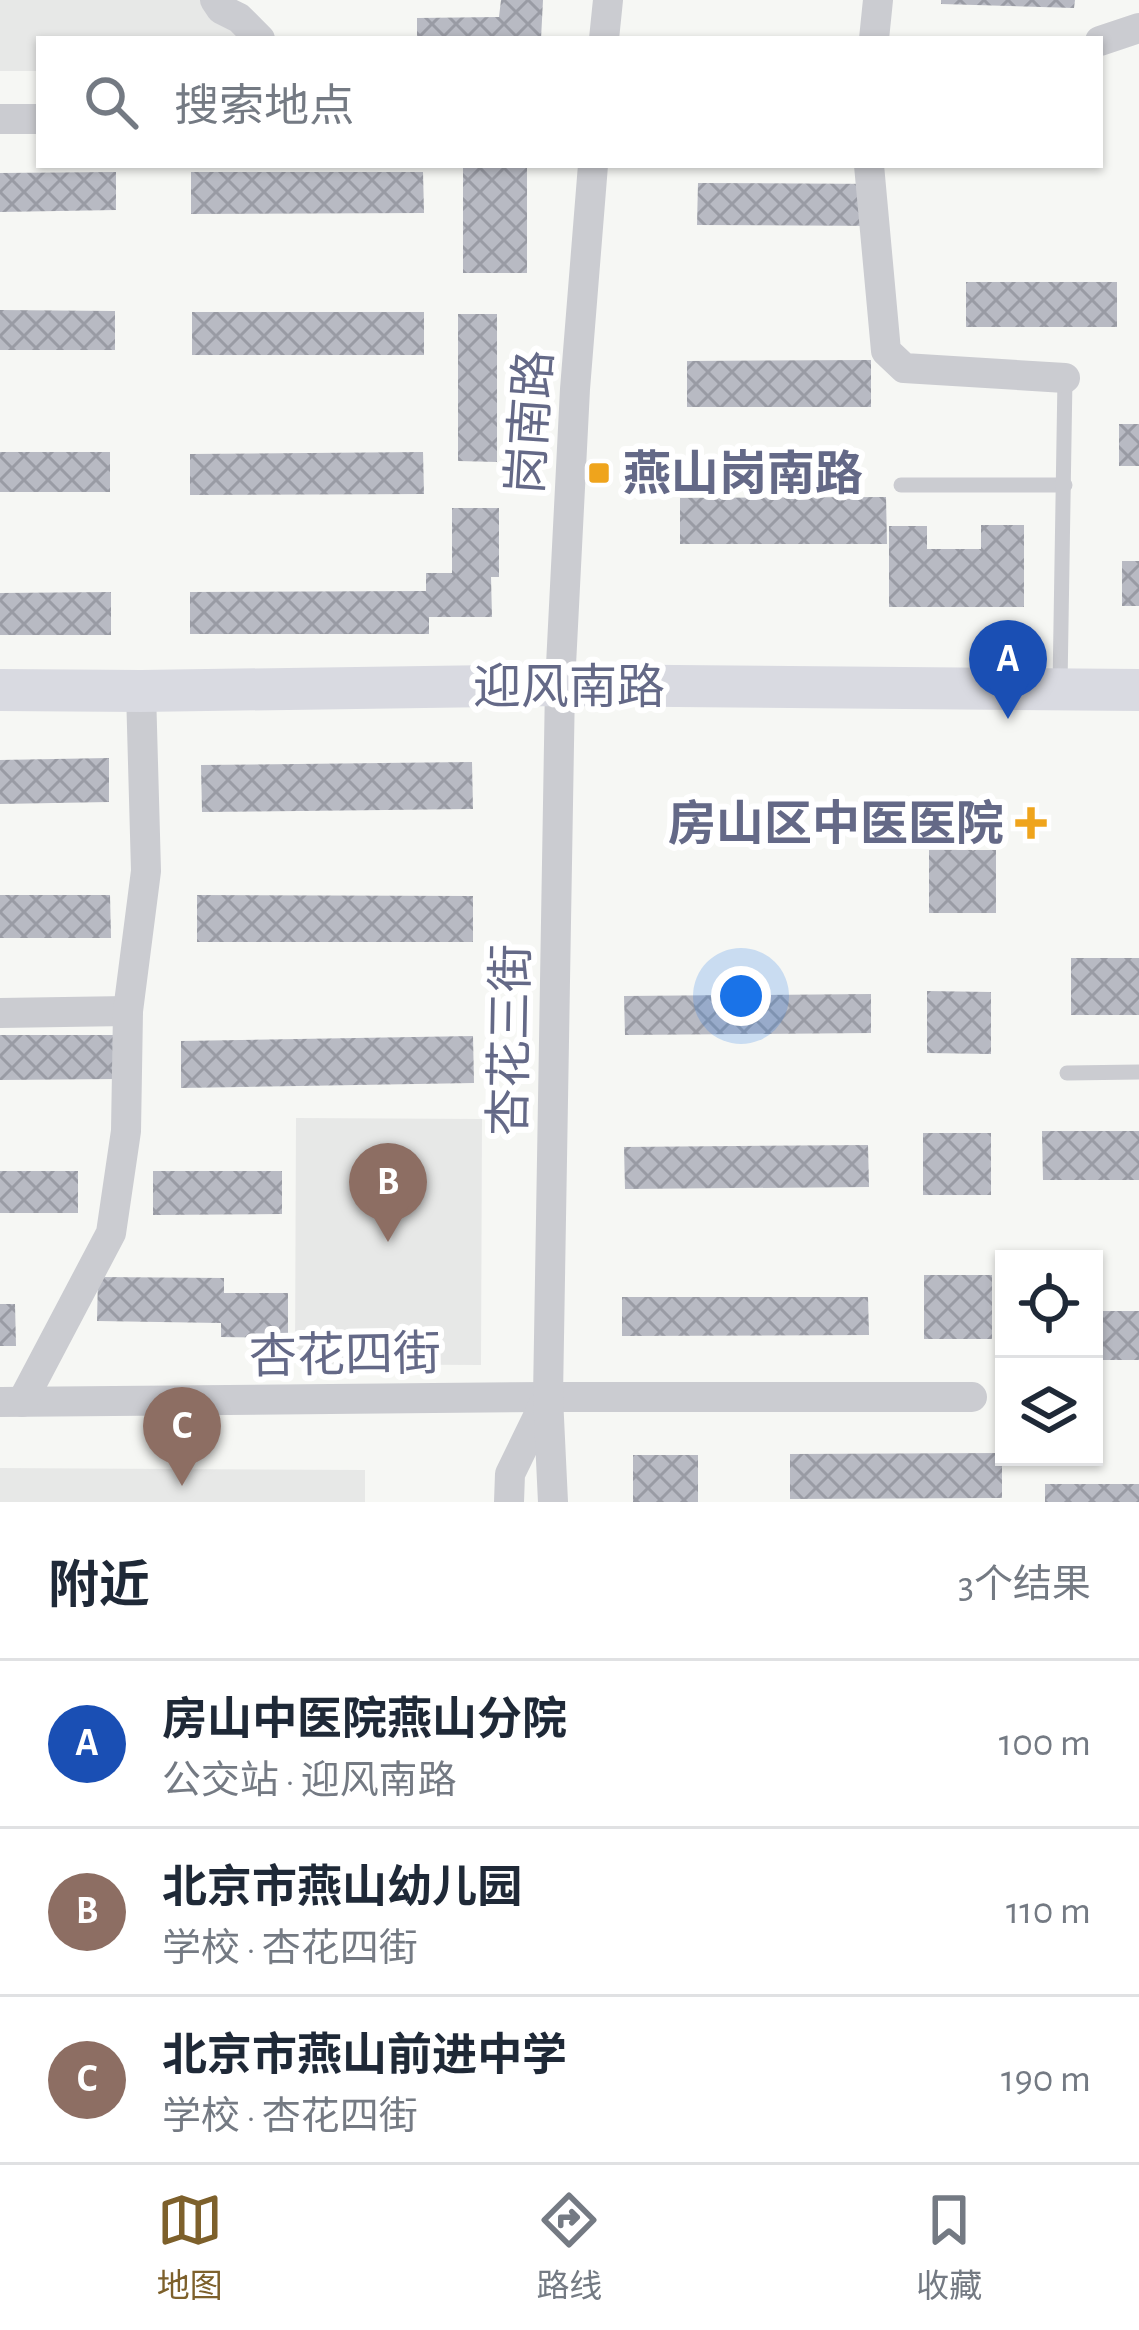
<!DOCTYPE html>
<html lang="zh">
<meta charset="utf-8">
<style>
body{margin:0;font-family:"Alegreya Sans","Noto Sans SC",sans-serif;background:#f6f6f7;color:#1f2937}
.controls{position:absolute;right:36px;bottom:36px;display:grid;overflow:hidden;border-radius:0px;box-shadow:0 3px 9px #0004}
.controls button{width:108px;height:108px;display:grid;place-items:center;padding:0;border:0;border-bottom:3px solid #e0e1e3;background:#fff;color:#1f2937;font:60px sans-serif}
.you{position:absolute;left:741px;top:996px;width:42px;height:42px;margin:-30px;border:9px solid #fff;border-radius:50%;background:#1a73e8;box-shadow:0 0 0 18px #1a73e833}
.badge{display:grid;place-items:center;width:78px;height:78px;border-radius:50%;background:#7d602b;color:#fff;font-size:39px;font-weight:700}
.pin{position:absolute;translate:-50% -99px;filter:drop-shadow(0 3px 6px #0008)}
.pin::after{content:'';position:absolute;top:63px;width:42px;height:36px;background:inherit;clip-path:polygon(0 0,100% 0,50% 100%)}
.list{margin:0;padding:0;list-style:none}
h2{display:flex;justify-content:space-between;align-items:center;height:156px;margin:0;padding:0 48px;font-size:51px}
h2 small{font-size:39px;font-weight:400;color:#747a83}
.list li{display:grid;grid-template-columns:78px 1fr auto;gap:36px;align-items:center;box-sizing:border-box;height:168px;padding:0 48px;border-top:3px solid #e0e1e3}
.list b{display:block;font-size:45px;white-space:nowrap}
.list p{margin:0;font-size:39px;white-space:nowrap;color:#747a83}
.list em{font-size:39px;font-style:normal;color:#747a83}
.icon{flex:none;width:66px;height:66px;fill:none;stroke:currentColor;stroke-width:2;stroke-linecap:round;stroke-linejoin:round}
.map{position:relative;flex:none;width:1139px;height:1502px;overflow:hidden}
.search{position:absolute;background:#fff;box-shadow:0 3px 9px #0004;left:36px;right:36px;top:36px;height:132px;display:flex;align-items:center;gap:30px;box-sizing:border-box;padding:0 42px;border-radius:0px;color:#747a83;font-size:45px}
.sheet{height:660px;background:#fff}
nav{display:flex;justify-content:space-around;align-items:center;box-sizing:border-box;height:168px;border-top:3px solid #e0e1e3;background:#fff;font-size:33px;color:#747a83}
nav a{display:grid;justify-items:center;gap:6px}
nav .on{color:#7d602b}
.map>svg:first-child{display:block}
</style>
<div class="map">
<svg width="1139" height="1502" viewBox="0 0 1139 1502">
<defs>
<pattern id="building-cross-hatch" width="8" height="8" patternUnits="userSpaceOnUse" patternTransform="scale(3)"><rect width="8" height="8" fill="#b8bac3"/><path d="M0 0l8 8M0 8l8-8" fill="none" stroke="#999ba4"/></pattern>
</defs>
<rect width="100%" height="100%" fill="#f6f7f4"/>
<g fill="#e7e8e7">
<path d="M 0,0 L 216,0 L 240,39 L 39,39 L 39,71 L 0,71 Z"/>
<path d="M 296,1118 L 482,1119 L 481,1365 L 295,1364 Z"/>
<path d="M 0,1468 L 365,1470 L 365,1502 L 0,1502 Z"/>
</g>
<g fill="url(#building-cross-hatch)">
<path d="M 501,0 L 543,0 L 541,39 L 417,39 L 417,18 L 499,17 Z"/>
<path d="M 941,0 L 1075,0 L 1074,8 L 941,4 Z"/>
<rect x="463" y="165" width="64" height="108"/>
<path d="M 116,172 L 116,210 L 0,212 L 0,173 Z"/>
<path d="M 191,172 L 423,172 L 424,213 L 191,214 Z"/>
<path d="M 698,183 L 885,184 L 884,226 L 697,225 Z"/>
<rect x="966" y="282" width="151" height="45"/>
<path d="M 0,310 L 115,311 L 115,350 L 0,350 Z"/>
<rect x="192" y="312" width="232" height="43"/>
<path d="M 458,314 L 497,314 L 497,462 L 458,461 Z"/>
<path d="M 871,360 L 871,407 L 687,407 L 687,361 Z"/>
<rect x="1119" y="424" width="20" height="42"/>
<rect x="0" y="452" width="110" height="40"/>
<path d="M 423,452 L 424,494 L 190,495 L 190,454 Z"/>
<path d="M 886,497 L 887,544 L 680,544 L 680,498 Z"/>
<path d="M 452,508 L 499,508 L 499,577 L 491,577 L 492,617 L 429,617 L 429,634 L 190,634 L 190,592 L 426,591 L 426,573 L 452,573 Z"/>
<path d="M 981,525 L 1024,525 L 1024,607 L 889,607 L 889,526 L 927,526 L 927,549 L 981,549 Z"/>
<rect x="1122" y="561" width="17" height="45"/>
<path d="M 111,592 L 111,635 L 0,635 L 0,593 Z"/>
<path d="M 109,758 L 109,802 L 0,804 L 0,760 Z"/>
<path d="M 472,762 L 473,809 L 202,812 L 201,765 Z"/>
<rect x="929" y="850" width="67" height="63"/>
<path d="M 0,895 L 110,895 L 111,938 L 0,938 Z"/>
<path d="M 197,895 L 473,896 L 473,942 L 197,942 Z"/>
<rect x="1071" y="958" width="68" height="57"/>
<path d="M 927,991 L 991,992 L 991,1054 L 927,1053 Z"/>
<path d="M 871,994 L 871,1033 L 625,1035 L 624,996 Z"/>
<path d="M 0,1035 L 119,1035 L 119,1079 L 0,1080 Z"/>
<path d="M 473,1036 L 474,1083 L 181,1088 L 181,1041 Z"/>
<path d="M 1042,1131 L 1139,1131 L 1139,1180 L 1043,1180 Z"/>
<rect x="923" y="1133" width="68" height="62"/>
<path d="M 868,1145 L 869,1187 L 625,1189 L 624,1147 Z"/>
<rect x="0" y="1171" width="78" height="42"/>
<path d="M 153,1171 L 282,1171 L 282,1214 L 153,1215 Z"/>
<rect x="924" y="1275" width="68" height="64"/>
<path d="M 98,1277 L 224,1278 L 224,1293 L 288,1293 L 288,1338 L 221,1337 L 221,1323 L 97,1321 Z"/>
<path d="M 622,1297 L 868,1297 L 869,1335 L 622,1336 Z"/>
<path d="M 0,1304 L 15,1304 L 16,1346 L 0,1346 Z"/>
<rect x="1094" y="1311" width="45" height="49"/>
<path d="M 1002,1453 L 1002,1498 L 790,1499 L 790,1454 Z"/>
<rect x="633" y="1455" width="65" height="47"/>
<rect x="1045" y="1484" width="94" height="18"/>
</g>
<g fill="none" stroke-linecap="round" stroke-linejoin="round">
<g stroke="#cbccd1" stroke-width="15">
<path d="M 901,485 L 1065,485"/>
<path d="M 1060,686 L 1065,378"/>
<path d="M 1067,1073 L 1139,1072"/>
</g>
<g stroke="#cbccd1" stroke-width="30">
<path d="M 215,0 L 221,9 L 239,18 L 260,39"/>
<path d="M 604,39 L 608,0"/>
<path d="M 874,39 L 878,0"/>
<path d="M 1100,41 L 1139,28"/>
<path d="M 0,119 L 39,119"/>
<path d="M 869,165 L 886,351 L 904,368 L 1065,378"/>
<path d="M 0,1013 L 128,1011"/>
<path d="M 0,1402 L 548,1397 L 972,1397"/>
<path d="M 22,1402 L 111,1233 L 126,1131 L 128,1011 L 146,871 L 141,691"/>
<path d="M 509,1502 L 510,1474 L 545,1402"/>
<path d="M 553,1502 L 548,1397 L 560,685 L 575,389 L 593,165"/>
</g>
<path stroke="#d9dae1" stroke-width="42" d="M 0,690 L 141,691 L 560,685 L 1139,690"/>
</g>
<g fill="#efa41c" stroke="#fff" stroke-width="4.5">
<rect x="587" y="461" width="24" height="24" rx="6"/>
<path d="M1025 805h12v12h12v12h-12v12h-12v-12h-12v-12h12z"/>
</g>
<g text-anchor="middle" stroke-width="12" stroke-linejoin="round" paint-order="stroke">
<g font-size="48" fill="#646987" stroke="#fff">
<text transform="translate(529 422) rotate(-86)" y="17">岗南路</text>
<text x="569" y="703">迎风南路</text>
<text transform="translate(509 1040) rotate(-89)" y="17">杏花三街</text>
<text transform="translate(345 1354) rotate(-1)" y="17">杏花四街</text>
</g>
<g font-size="48" font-weight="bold" fill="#646987" stroke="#fff" text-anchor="start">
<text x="623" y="490">燕山岗南路</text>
<text x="1004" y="840" text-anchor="end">房山区中医医院</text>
</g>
</g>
</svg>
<div class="controls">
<button><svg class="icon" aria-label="locate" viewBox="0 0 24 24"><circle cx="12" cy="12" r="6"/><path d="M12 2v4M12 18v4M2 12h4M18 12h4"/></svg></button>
<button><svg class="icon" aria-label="layers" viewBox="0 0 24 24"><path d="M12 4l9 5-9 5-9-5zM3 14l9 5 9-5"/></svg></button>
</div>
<div class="you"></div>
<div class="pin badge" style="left:1008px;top:719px;background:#1a4fb4">A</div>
<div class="pin badge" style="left:388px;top:1242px;background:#8d6e63">B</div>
<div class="pin badge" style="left:182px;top:1486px;background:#8d6e63">C</div>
<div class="search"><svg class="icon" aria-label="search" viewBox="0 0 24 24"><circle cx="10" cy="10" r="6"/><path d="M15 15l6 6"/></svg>搜索地点</div>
</div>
<section class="sheet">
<h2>附近<small>3个结果</small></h2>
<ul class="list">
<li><span class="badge" style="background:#1a4fb4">A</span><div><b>房山中医院燕山分院</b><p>公交站 · 迎风南路</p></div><em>100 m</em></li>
<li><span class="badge" style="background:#8d6e63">B</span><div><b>北京市燕山幼儿园</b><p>学校 · 杏花四街</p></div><em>110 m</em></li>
<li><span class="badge" style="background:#8d6e63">C</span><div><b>北京市燕山前进中学</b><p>学校 · 杏花四街</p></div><em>190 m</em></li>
</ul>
</section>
<nav>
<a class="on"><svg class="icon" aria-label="map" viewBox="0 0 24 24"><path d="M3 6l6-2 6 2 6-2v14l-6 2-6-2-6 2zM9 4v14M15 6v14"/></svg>地图</a>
<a><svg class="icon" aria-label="directions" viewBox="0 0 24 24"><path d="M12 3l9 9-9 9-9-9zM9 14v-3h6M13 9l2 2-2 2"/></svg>路线</a>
<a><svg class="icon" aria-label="saved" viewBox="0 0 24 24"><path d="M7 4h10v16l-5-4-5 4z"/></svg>收藏</a>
</nav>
